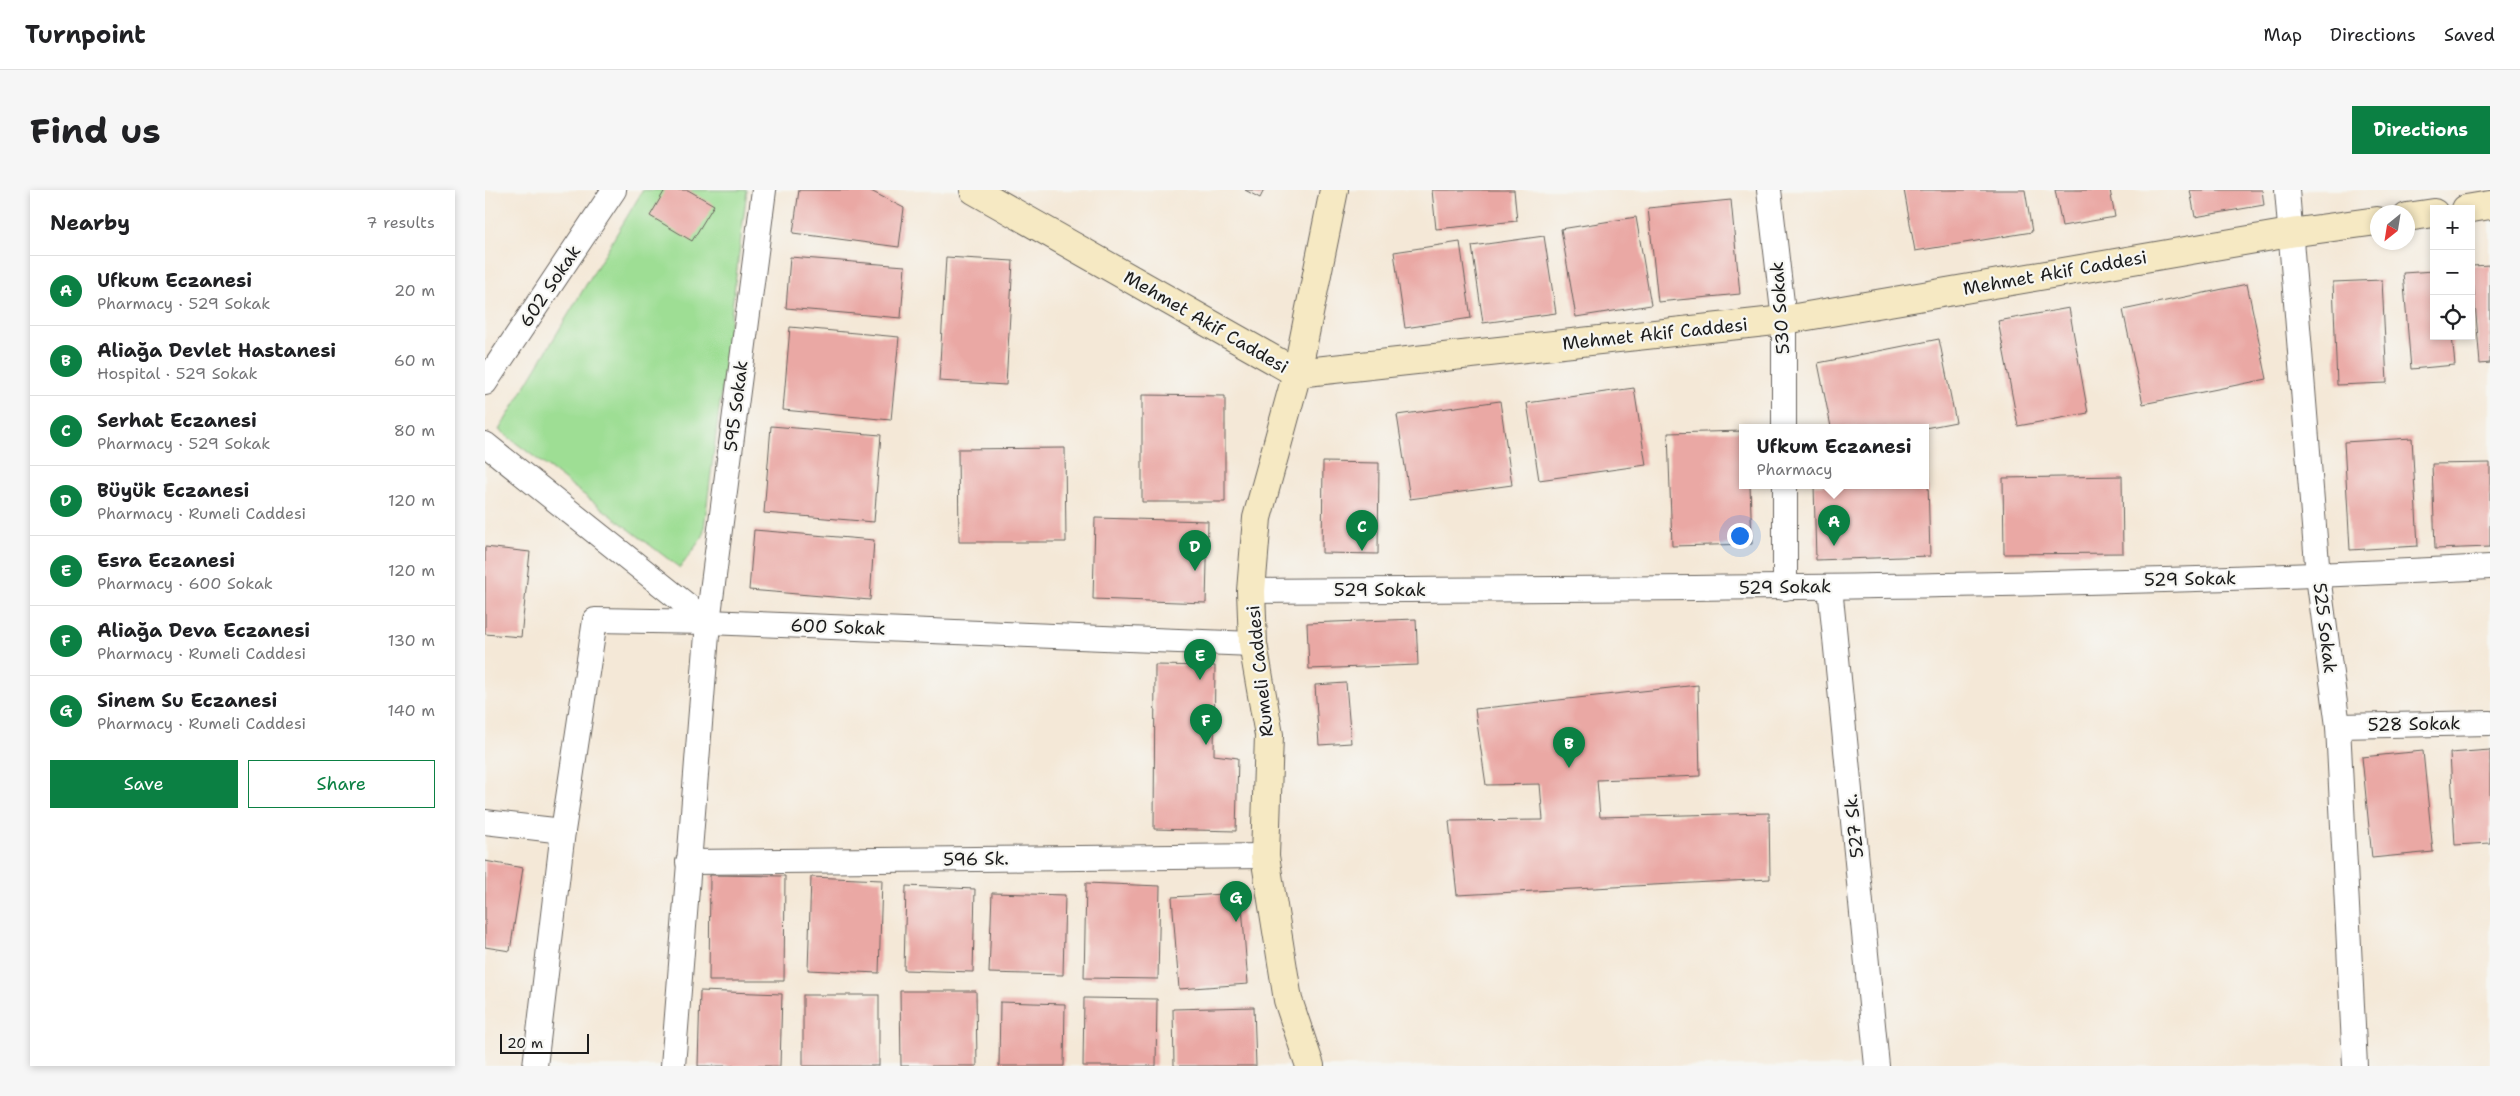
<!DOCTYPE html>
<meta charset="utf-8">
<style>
body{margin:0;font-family:"Shantell Sans",sans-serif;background:#f6f6f6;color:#202124}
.controls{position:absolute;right:15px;top:15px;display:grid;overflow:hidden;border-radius:0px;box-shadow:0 2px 8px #0003}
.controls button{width:45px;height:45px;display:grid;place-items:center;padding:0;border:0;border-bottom:1px solid #e0e0e0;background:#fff;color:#202124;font:25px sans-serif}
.compass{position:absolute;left:1885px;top:15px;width:45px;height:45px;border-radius:50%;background:#fff;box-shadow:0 2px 8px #0003;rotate:210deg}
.scale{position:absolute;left:15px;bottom:12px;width:89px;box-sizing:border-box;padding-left:5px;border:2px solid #1c1c1c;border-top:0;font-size:14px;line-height:18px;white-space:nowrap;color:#1c1c1c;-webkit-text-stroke:4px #f6f6f2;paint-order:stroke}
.you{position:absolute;left:1254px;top:345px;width:18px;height:18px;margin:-12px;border:4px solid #fff;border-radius:50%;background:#1a73e8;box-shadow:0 0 0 8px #1a73e833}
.badge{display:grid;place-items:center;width:32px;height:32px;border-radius:50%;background:#0b8043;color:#fff;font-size:16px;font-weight:700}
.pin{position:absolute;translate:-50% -41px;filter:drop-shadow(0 1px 2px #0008)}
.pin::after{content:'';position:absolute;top:26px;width:18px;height:15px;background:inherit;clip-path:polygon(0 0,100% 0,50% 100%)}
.popup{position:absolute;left:1254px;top:234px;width:190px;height:65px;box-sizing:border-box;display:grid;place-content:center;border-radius:0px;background:#fff;filter:drop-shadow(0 1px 4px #0005);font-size:16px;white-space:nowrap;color:#757577}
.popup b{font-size:19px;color:#202124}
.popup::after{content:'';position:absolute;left:50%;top:100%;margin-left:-10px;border:10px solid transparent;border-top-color:#fff}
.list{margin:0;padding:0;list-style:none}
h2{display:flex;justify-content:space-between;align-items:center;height:65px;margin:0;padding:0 20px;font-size:21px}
h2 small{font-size:16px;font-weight:400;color:#757577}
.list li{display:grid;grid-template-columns:32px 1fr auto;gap:15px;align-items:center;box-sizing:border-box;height:70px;padding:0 20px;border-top:1px solid #e0e0e0}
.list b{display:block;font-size:19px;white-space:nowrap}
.list p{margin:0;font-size:16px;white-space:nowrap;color:#757577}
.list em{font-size:16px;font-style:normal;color:#757577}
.actions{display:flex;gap:10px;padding:15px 20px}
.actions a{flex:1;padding:11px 0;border:1px solid #0b8043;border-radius:0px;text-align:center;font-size:18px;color:#0b8043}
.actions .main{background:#0b8043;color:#fff}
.icon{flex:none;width:28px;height:28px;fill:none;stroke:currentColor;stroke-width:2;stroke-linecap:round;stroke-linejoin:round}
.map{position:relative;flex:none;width:2005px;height:876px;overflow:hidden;border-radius:0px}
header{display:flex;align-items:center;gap:30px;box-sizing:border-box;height:70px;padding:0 25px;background:#fff;border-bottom:1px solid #e0e0e0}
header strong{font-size:24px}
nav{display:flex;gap:28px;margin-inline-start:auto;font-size:18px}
.intro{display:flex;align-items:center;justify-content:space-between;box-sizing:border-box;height:120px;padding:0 30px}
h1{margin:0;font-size:35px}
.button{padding:12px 22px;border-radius:0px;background:#0b8043;color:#fff;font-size:18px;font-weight:700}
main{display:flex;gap:30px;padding:0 30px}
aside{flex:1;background:#fff;border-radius:0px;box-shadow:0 2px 8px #0003}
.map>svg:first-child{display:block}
</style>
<header>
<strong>Turnpoint</strong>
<nav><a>Map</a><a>Directions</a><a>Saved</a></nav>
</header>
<div class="intro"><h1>Find us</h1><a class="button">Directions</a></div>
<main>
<aside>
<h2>Nearby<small>7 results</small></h2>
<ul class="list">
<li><span class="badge">A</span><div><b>Ufkum Eczanesi</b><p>Pharmacy · 529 Sokak</p></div><em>20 m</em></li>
<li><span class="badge">B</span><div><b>Aliağa Devlet Hastanesi</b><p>Hospital · 529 Sokak</p></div><em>60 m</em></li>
<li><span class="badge">C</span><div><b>Serhat Eczanesi</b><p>Pharmacy · 529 Sokak</p></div><em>80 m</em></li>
<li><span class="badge">D</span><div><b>Büyük Eczanesi</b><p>Pharmacy · Rumeli Caddesi</p></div><em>120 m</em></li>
<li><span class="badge">E</span><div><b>Esra Eczanesi</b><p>Pharmacy · 600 Sokak</p></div><em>120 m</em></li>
<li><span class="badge">F</span><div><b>Aliağa Deva Eczanesi</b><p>Pharmacy · Rumeli Caddesi</p></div><em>130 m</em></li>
<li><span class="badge">G</span><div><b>Sinem Su Eczanesi</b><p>Pharmacy · Rumeli Caddesi</p></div><em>140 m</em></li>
</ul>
<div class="actions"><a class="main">Save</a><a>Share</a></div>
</aside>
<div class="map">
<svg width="2005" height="876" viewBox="0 0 2005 876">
<rect width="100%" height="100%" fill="#f6f6f2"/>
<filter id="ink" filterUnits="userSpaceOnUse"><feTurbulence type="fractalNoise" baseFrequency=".02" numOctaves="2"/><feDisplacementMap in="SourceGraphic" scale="10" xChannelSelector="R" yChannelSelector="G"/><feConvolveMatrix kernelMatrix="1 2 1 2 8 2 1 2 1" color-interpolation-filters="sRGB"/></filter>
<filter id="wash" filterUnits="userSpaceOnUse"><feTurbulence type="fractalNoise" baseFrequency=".0096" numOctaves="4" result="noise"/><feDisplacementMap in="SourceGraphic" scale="20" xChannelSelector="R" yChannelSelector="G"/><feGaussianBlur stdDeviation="1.12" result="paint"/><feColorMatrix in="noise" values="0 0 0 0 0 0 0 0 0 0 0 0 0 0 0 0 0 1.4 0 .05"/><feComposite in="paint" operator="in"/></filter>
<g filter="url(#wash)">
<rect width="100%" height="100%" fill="#f4e8d7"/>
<path fill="#9ede94" stroke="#5d7d58" d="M 158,0 L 262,0 L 218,346 L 195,378 L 14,240 Z"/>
<g id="blocks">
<g fill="#eaa8a4">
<path d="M 180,0 L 203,0 L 229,15 L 207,51 L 165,26 Z"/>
<path d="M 314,0 L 384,0 L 419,18 L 414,57 L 308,43 Z"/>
<path d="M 760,0 L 779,0 L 775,8 Z"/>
<path d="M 947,0 L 1029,0 L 1032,31 L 951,39 Z"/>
<path d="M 1419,0 L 1540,0 L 1547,42 L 1430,61 Z"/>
<path d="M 1570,0 L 1625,0 L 1630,27 L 1577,36 Z"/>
<path d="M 1705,0 L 1777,0 L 1779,15 L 1710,27 Z"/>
<path d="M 1246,10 L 1255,104 L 1173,112 L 1163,18 Z"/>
<path d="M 1151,27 L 1166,115 L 1091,127 L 1076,39 Z"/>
<path d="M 1059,46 L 1071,123 L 998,133 L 987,56 Z"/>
<path d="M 975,52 L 986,128 L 920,138 L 909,62 Z"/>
<path d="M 305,67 L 420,76 L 416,128 L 301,118 Z"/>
<path d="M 461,67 L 528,71 L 521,195 L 454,191 Z"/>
<path d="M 2005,75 L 2005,173 L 1995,174 L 1987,76 Z"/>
<path d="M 1949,81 L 1949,146 L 1967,146 L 1970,175 L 1926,179 L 1918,83 Z"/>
<path d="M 1897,90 L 1902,193 L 1852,195 L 1848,92 Z"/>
<path d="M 1762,94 L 1782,189 L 1658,214 L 1638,120 Z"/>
<path d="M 1584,118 L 1603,223 L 1533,236 L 1513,131 Z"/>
<path d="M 305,137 L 414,147 L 406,230 L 298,220 Z"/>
<path d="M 1454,149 L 1471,232 L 1440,238 L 1346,237 L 1333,173 Z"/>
<path d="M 1149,198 L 1161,275 L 1054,290 L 1042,213 Z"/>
<path d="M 657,205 L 740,206 L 740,312 L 657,312 Z"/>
<path d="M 1015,211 L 1027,295 L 925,309 L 912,225 Z"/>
<path d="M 286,236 L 396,245 L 389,332 L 279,323 Z"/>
<path d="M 1258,241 L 1258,295 L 1265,295 L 1267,354 L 1187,356 L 1183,243 Z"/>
<path d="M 1927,248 L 1933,356 L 1865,360 L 1859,252 Z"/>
<path d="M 580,258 L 581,352 L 474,352 L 473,259 Z"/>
<path d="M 838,272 L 894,273 L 893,364 L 837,363 Z"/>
<path d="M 2005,273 L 2005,357 L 1950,359 L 1947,274 Z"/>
<path d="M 1637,286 L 1638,363 L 1519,364 L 1518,288 Z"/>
<path d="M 1440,291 L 1443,291 L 1445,366 L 1331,370 L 1329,295 L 1440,295 Z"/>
<path d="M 610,328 L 723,331 L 721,413 L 608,409 Z"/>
<path d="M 269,340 L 389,350 L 385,410 L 264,400 Z"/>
<path d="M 0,357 L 45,362 L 36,447 L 0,444 Z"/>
<path d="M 931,429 L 933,475 L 824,479 L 822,433 Z"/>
<path d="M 670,475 L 730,476 L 729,565 L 753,568 L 751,641 L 669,639 Z"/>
<path d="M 861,493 L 866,553 L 834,555 L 830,495 Z"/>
<path d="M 1213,495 L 1215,586 L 1112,590 L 1115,627 L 1284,623 L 1285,689 L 972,705 L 964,631 L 1058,630 L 1055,594 L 1001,595 L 990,519 Z"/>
<path d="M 2005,560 L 2005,653 L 1970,655 L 1965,563 Z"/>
<path d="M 1938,561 L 1948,662 L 1887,668 L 1877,567 Z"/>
<path d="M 0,671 L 38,678 L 25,761 L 0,757 Z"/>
<path d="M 225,685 L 300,686 L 299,791 L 224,791 Z"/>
<path d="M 326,687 L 397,690 L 394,783 L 323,780 Z"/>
<path d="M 601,693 L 675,696 L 673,789 L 599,788 Z"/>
<path d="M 421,696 L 490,699 L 488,782 L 419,780 Z"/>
<path d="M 507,703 L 580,705 L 578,785 L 504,783 Z"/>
<path d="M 756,703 L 763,794 L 694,799 L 687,707 Z"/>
<path d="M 215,801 L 297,804 L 295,876 L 213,876 Z"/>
<path d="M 415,801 L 491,801 L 492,876 L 416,876 Z"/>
<rect x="318" y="805" width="76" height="71"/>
<path d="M 599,808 L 672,809 L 671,876 L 598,876 Z"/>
<path d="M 515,812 L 580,814 L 579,876 L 514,876 Z"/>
<path d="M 769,817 L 771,876 L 689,876 L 688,819 Z"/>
</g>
</g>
</g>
<g filter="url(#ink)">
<use href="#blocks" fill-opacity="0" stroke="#68635d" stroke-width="1"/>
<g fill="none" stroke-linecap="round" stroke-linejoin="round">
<defs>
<g id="street">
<path d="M 1284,0 L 1299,130 L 1299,237"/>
<path d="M 1802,0 L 1833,386 L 1853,536 L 1870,876"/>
<path d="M 0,193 L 129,0"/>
<path d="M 0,254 L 223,432 L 768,454"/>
<path d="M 1300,295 L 1300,398"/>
<path d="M 1345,397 L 1392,876"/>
<path d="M 766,401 C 1179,398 1593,399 2005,377"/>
<path d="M 1853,536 L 2005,533"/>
<path d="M 0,632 L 78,641"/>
<path d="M 203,672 L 780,666"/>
<path d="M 50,876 L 78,641 L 110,430 L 223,432"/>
<path d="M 188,876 L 223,432 L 279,0"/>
</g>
<g id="secondary">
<path d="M 489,0 L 812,183 L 1299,130 L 1805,43 L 1892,31"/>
<path d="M 1981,19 L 2005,15"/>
<path d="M 1922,27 L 1949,23"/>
<path d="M 825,876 L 803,810 L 780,666 L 784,545 L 768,454 L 766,401 L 772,328 L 812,183 L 849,0"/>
</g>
</defs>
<use href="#street" stroke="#68635d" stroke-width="26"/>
<use href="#secondary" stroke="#68635d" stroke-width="30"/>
<use href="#street" stroke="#fff" stroke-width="24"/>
<use href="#secondary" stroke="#f6e9c3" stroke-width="28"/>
</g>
</g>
<g text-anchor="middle" stroke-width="4.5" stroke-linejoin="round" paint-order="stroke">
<g font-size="18" fill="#1c1c1c" stroke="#f6f6f2">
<text transform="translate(1570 83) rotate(-10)" y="6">Mehmet Akif Caddesi</text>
<text transform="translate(65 96) rotate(-56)" y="6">602 Sokak</text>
<text transform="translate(1295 118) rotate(-94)" y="6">530 Sokak</text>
<text transform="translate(721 132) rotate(30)" y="6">Mehmet Akif Caddesi</text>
<text transform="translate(1170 144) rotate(-6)" y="6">Mehmet Akif Caddesi</text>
<text transform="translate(251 216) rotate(-83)" y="6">595 Sokak</text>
<text transform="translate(1705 389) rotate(-1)" y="6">529 Sokak</text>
<text transform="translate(1300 397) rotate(-1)" y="6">529 Sokak</text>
<text x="895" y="406">529 Sokak</text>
<text transform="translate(353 437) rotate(2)" y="6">600 Sokak</text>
<text transform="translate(1840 438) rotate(83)" y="6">525 Sokak</text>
<text transform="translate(775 481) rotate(-96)" y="6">Rumeli Caddesi</text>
<text transform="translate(1929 534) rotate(-1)" y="6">528 Sokak</text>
<text transform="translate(1369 636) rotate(-96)" y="6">527 Sk.</text>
<text transform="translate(491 669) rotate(-1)" y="6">596 Sk.</text>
</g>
</g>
</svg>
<div class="controls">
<button>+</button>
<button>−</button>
<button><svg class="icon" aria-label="locate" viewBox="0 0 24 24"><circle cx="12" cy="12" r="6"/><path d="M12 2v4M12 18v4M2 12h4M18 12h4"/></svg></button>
</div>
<svg class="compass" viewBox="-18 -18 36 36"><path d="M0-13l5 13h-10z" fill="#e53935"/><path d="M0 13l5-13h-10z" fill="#757577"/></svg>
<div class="scale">20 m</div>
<div class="you"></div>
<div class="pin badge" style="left:1349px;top:356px">A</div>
<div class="popup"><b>Ufkum Eczanesi</b>Pharmacy</div>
<div class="pin badge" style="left:1084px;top:578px">B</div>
<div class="pin badge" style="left:877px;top:361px">C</div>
<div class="pin badge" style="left:710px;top:381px">D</div>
<div class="pin badge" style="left:715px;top:490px">E</div>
<div class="pin badge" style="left:721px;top:555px">F</div>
<div class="pin badge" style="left:751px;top:732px">G</div>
</div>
</main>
